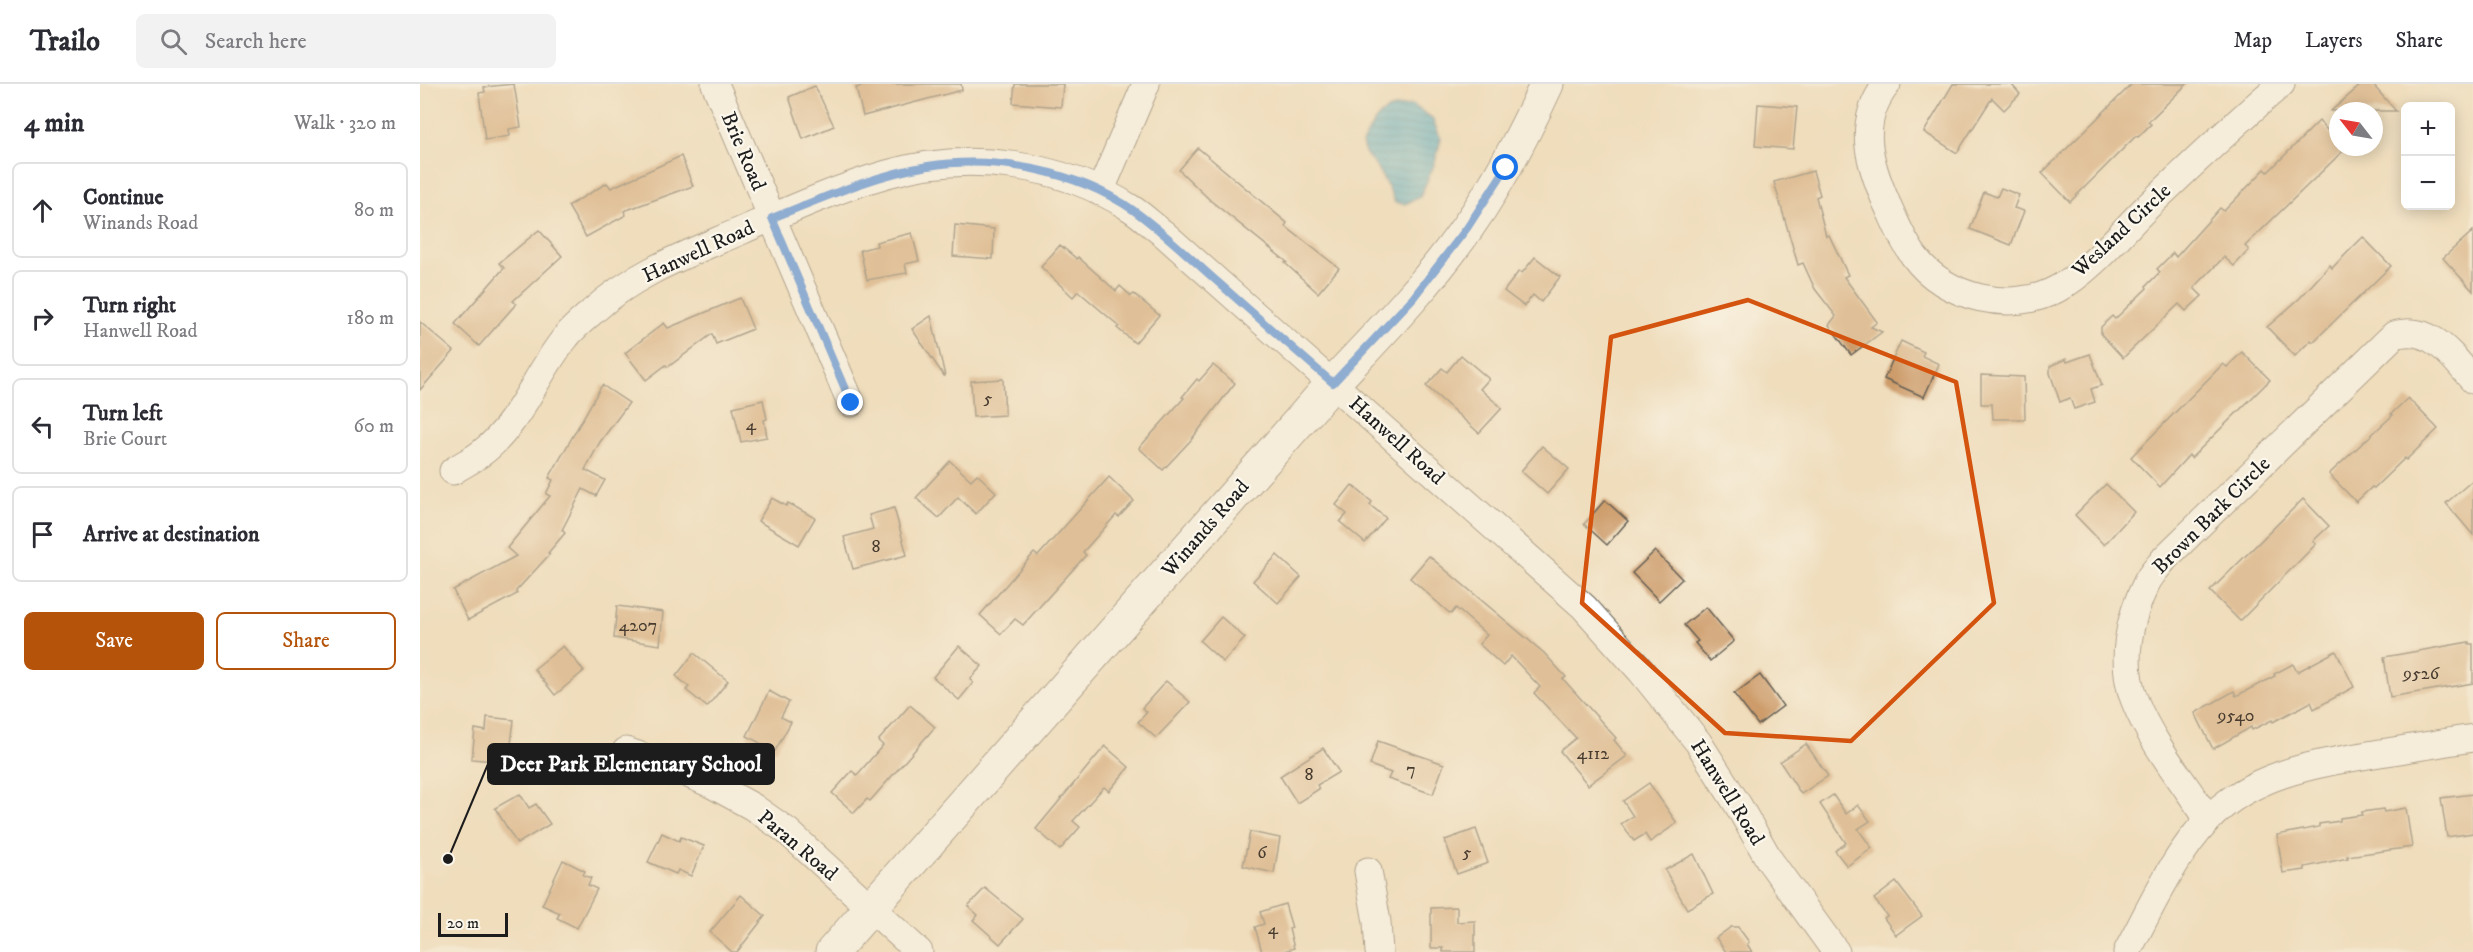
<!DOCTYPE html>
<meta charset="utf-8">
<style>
body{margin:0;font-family:"IM FELL DW Pica",serif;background:#f2f2f3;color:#2b2b33}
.controls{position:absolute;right:18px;top:18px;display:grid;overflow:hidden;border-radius:9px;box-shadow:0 3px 15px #0003}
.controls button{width:54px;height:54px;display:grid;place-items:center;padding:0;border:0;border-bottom:2px solid #e1e1e2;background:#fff;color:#2b2b33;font:30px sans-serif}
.compass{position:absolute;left:1909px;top:18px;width:54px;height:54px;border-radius:50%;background:#fff;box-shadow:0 3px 15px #0003;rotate:301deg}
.scale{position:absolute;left:18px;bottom:15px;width:70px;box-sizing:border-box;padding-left:6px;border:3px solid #1c1c1c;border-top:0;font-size:16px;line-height:21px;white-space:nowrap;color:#1c1c1c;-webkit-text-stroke:4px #fbf7ec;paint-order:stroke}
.stop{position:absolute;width:18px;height:18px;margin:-14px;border:4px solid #1a73e8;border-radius:50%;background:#fff}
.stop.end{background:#1a73e8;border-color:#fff;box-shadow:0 2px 6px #0008}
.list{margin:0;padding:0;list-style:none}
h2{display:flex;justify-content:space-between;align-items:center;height:78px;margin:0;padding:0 24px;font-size:26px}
h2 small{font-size:20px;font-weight:400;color:#7c7c81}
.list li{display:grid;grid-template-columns:39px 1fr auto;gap:18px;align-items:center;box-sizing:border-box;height:96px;margin:0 12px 12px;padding:0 12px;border:2px solid #e1e1e2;border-radius:9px}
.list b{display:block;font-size:22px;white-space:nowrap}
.list p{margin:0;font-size:20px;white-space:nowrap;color:#7c7c81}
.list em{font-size:20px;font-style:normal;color:#7c7c81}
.actions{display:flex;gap:12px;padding:18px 24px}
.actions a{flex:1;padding:14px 0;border:2px solid #b45309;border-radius:9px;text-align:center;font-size:21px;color:#b45309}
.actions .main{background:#b45309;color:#fff}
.icon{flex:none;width:33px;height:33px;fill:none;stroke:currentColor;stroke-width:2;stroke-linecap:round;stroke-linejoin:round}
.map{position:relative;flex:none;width:2053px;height:868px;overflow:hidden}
header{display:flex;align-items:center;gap:36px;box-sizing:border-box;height:84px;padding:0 30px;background:#fff;border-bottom:2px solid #e1e1e2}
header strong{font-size:28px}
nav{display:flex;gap:33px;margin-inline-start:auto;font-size:21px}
.search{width:420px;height:54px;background:#f2f2f3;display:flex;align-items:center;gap:15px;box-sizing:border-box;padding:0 21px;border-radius:9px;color:#7c7c81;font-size:22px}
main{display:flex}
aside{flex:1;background:#fff}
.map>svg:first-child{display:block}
</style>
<header>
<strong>Trailo</strong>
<div class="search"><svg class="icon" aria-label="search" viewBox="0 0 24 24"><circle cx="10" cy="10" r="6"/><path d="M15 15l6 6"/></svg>Search here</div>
<nav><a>Map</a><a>Layers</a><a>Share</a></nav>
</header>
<main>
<aside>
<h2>4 min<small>Walk · 320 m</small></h2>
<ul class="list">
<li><svg class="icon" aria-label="ahead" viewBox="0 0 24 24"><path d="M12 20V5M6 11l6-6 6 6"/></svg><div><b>Continue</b><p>Winands Road</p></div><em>80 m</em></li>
<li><svg class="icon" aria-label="right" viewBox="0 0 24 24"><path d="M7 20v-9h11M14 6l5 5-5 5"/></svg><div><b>Turn right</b><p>Hanwell Road</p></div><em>180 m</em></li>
<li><svg class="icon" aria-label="left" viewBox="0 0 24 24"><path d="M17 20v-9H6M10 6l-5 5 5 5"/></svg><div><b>Turn left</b><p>Brie Court</p></div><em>60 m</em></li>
<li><svg class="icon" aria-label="arrive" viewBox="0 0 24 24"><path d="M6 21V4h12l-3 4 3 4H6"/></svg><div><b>Arrive at destination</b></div></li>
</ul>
<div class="actions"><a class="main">Save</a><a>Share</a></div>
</aside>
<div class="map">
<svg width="2053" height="868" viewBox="0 0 2053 868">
<defs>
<pattern id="water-rules" width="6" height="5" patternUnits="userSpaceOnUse" patternTransform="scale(1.5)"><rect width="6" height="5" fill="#4babca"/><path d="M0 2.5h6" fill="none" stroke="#3e8aa3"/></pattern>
</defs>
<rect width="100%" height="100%" fill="#fbf7ec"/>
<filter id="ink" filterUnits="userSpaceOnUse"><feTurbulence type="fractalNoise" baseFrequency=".0167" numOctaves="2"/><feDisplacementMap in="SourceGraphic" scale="12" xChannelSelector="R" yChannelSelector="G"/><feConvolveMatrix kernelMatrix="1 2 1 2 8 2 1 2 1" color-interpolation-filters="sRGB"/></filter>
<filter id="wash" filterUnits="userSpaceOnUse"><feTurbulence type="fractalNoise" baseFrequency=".008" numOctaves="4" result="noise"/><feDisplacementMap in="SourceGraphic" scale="24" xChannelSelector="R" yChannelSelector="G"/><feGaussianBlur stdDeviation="1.35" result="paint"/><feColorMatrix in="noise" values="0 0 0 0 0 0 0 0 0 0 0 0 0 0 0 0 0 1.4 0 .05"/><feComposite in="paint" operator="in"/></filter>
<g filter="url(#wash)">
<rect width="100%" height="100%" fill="#efddbc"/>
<path fill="url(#water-rules)" stroke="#346473" stroke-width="1.5" d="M 993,21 L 1012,34 L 1021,55 L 1014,81 L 1000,113 L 985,120 L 975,119 C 970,106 964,95 957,84 C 950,74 944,71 942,59 C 958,32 959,23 993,21 Z"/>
<g id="blocks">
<g fill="#cd9c6a">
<path d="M 94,0 L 101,43 L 89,45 L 90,52 L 65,56 L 59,9 L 65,8 L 64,3 Z"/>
<path d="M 450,0 L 541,0 L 542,6 L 443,32 L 436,4 Z"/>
<path d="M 595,0 L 643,0 L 641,23 L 593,19 Z"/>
<path d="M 1533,0 L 1591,0 L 1600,10 L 1584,26 L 1572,14 L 1537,69 L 1504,48 Z"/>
<path d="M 1712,0 L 1767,0 L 1728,38 L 1731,40 L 1718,53 L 1716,52 L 1650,118 L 1622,89 Z"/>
<path d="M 1942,0 L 1952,0 L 1976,27 L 1911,27 Z"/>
<path d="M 395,2 L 414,42 L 383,55 L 369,13 Z"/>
<path d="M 1338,20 L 1377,23 L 1373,65 L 1335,62 Z"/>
<path d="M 1899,37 L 1918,58 L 1918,63 L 1925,65 L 1825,162 L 1829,166 L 1814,182 L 1804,173 L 1774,204 L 1782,212 L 1766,227 L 1759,220 L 1703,274 L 1681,250 L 1681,243 L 1692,232 L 1695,235 L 1727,204 L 1726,202 L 1740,188 L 1737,185 L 1753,169 L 1756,173 L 1800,124 L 1804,127 L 1845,85 L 1848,88 Z"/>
<path d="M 778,64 L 867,139 L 865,142 L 919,184 L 898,209 L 865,179 L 867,178 L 791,117 L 759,86 Z"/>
<path d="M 261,72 L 273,102 L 204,127 L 206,131 L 166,153 L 148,122 L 187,99 L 191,104 Z"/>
<path d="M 1393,87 L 1400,111 L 1396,113 L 1406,152 L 1409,151 L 1428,191 L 1424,193 L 1457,238 L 1451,243 L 1462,248 L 1431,271 L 1409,241 L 1416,232 L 1395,205 L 1383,179 L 1378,181 L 1354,98 Z"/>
<path d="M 1581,104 L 1599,111 L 1594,124 L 1604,127 L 1591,161 L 1550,145 L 1564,108 L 1577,113 Z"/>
<path d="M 535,141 L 574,145 L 573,175 L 533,172 Z"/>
<path d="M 119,146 L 142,172 L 93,217 L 96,220 L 59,262 L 35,240 L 84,184 L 79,179 Z"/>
<path d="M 2053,147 L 2053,207 L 2023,174 Z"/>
<path d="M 492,149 L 499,177 L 485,180 L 487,189 L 447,196 L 440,166 L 457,162 L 456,158 Z"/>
<path d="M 1943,153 L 1971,182 L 1893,258 L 1891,256 L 1875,272 L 1847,243 L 1880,214 L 1910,181 L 1912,184 Z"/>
<path d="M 640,161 L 657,175 L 658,173 L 696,207 L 700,202 L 711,212 L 714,210 L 739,231 L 715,259 L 697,244 L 699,242 L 658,207 L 653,213 L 621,183 Z"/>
<path d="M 1115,173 L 1140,193 L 1121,218 L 1113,211 L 1104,222 L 1084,207 L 1099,187 L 1102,189 Z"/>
<path d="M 320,214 L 333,245 L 296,260 L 292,250 L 248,283 L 246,281 L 226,296 L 205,269 L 244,239 L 248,244 Z"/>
<path d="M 511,232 L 525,292 L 524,292 L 492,245 Z"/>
<path d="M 0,238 L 34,267 L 0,306 Z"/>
<path d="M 1481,257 L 1504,268 L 1502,272 L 1519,280 L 1504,313 L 1464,295 Z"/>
<path d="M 1822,268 L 1850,296 L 1771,374 L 1769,371 L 1740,403 L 1711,373 L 1803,280 L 1807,283 Z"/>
<path d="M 1670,270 L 1682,301 L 1671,305 L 1675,318 L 1654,325 L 1650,314 L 1640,318 L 1630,289 L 1630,282 L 1646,275 L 1647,278 Z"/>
<path d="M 1041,271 L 1069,295 L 1060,305 L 1082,324 L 1059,349 L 1006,302 L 1022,284 L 1027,288 Z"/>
<path d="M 793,281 L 815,299 L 771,356 L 743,386 L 719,364 L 764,314 L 762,313 L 777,295 L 779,297 Z"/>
<path d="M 1561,291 L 1604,293 L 1605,335 L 1573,335 L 1572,320 L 1561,320 Z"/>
<path d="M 583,295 L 585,331 L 553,333 L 551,297 Z"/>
<path d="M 182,301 L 209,319 L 180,358 L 165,386 L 185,396 L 176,412 L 163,405 L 142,446 L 145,449 L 128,469 L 130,470 L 96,507 L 97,510 L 48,536 L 33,506 L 96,472 L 87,464 L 130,412 L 126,410 L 133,396 L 129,394 Z"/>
<path d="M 1988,314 L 2018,345 L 1986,376 L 1985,374 L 1954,404 L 1952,403 L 1936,418 L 1909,390 L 1973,331 L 1971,330 Z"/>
<path d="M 343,316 L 347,335 L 344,336 L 347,353 L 321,358 L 313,323 Z"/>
<path d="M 1122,362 L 1149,385 L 1127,410 L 1101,387 Z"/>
<path d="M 530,377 L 551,396 L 557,390 L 576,408 L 556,430 L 538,413 L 519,434 L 496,414 Z"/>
<path d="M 689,393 L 714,417 L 699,433 L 696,431 L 663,468 L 666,471 L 603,541 L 595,535 L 581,550 L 560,531 L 614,469 L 618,472 Z"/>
<path d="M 2053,396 L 2053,451 L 2026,419 Z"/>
<path d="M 1686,400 L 1714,428 L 1684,461 L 1655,431 Z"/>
<path d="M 932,401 L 952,418 L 950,421 L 966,434 L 945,459 L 920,438 L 927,430 L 916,421 Z"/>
<path d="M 352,414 L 366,422 L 368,419 L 395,434 L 379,461 L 338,437 Z"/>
<path d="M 1883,415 L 1909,442 L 1893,457 L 1896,460 L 1820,537 L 1790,507 Z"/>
<path d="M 1185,416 L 1208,437 L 1187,461 L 1164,440 Z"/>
<path d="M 474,424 L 487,471 L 433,485 L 424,453 L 453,445 L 449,431 Z"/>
<path d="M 1235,467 L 1262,495 L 1239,517 L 1212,489 Z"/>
<path d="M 857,471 L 881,493 L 858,519 L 833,497 Z"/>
<path d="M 1009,472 L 1124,569 L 1146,593 L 1143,595 L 1196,654 L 1194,656 L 1207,672 L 1168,701 L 1140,667 L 1156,654 L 1114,609 L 1120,603 L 1091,572 L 1083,582 L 1059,560 L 1067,551 L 1036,524 L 1031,530 L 1026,526 L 990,494 Z"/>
<path d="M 197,522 L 243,528 L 240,561 L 194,554 Z"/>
<path d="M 1286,523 L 1314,557 L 1290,577 L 1275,559 L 1278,557 L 1264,541 Z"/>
<path d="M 801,533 L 825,554 L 803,578 L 780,557 Z"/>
<path d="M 2049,558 L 2049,560 L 2053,560 L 2053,599 L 1970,613 L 1964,573 Z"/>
<path d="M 143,562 L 164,587 L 135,611 L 114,585 Z"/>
<path d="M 539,562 L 562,582 L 550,595 L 553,599 L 539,616 L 513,593 Z"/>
<path d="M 1916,567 L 1934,603 L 1894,625 L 1891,618 L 1853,638 L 1852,636 L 1832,646 L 1831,643 L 1793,665 L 1775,629 L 1814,607 L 1816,612 L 1855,592 L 1854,590 L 1873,580 L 1877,588 Z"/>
<path d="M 274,569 L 308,597 L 287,623 L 266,606 L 269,603 L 256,592 Z"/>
<path d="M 1340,591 L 1363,622 L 1338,641 L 1314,610 Z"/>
<path d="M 746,597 L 770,618 L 736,654 L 718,638 L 727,628 L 722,624 Z"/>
<path d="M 349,607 L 369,618 L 361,633 L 371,638 L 355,667 L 327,652 Z"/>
<path d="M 490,621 L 515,643 L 450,717 L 447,715 L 434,729 L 412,709 L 432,687 L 437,691 L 463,661 L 458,657 Z"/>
<path d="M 67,633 L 94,636 L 91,660 L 87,660 L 85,678 L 52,675 L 55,645 L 66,647 Z"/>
<path d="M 958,657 L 1024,680 L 1013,710 L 968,695 L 971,689 L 950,681 Z"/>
<path d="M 1386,660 L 1408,692 L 1381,710 L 1360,678 Z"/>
<path d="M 685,662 L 709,683 L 689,707 L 684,703 L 653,737 L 660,743 L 640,766 L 616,745 Z"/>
<path d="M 903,664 L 919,688 L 897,701 L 899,705 L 877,719 L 860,692 Z"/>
<path d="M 1229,699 L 1257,739 L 1230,758 L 1225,750 L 1214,757 L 1201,740 L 1213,732 L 1203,717 Z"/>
<path d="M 100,710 L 109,724 L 116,720 L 130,740 L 97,760 L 75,724 Z"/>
<path d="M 2053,710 L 2053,749 L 2027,753 L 2021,714 Z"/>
<path d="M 1413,711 L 1426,730 L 1438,721 L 1450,737 L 1438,745 L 1452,764 L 1427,782 L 1415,767 L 1426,759 L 1400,720 Z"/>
<path d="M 1986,724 L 1992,763 L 1927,772 L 1928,774 L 1885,783 L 1885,786 L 1863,789 L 1857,751 L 1899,743 L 1899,740 L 1920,737 L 1920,734 L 1942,731 L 1942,728 L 1963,725 L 1964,728 Z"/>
<path d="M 1056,745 L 1068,779 L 1037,790 L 1025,756 Z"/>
<path d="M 830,748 L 860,754 L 854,789 L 823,782 Z"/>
<path d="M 242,749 L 259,757 L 261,753 L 284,762 L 271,792 L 258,786 L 256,790 L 228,778 Z"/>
<path d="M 1274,770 L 1293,810 L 1267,825 L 1245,786 Z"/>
<path d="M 143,776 L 165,787 L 163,791 L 171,794 L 168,801 L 177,805 L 157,844 L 137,834 L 140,829 L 122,821 Z"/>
<path d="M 1476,798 L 1502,832 L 1476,851 L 1464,834 L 1467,832 L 1454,815 Z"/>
<path d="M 565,804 L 603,835 L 580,860 L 553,836 L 558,831 L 548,822 Z"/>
<path d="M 321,811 L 345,832 L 317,868 L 312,868 L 290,848 Z"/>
<path d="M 865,820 L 872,844 L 869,845 L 874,864 L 861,868 L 842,868 L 835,843 L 844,840 L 840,828 Z"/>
<path d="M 1037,823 L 1037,838 L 1055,837 L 1055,868 L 1023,868 L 1023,864 L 1011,864 L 1011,824 Z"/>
<path d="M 1311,843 L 1318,843 L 1329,858 L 1327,860 L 1332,868 L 1306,868 L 1296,854 Z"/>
</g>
</g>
</g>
<g filter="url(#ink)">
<use href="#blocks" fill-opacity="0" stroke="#666054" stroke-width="1.5"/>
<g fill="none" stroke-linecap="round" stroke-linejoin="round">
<defs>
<g id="street">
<path d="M 295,0 L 431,319"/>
<path d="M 1467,0 C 1436,39 1449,79 1467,120 C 1475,137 1482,156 1494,172 C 1524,214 1591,230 1637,205 C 1669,188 1699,151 1724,126 C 1769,83 1814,40 1861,0"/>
<path d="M 680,108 L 726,0"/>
<path d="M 33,387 C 43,380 55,375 64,367 C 101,338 116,289 146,253 C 153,244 163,236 172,228 C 215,188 270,169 323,146 C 369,126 418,104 467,90 C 548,67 640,78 712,125 C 723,132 733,142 744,150 L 1164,523 L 1221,587 L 1278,658 L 1318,721 L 1350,777 L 1416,868"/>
<path d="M 206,667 L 250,682 L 293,701 L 333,723 L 367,747 L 499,868"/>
<path d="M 1788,735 C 1764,699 1729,655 1714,615 C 1700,578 1709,534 1726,500 C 1730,491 1739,482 1745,474 L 1974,251 C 2011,240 2031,271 2053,296"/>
<path d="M 948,787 L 957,838 L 959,868"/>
<path d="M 1707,868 C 1731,823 1753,773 1788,736 C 1830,690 1895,680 1954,670 C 1987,665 2020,659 2053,654"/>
</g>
<path id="secondary" d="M 412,868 L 913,299 C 960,249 1008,200 1047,144 C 1079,99 1104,50 1127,0"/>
</defs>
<use href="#street" stroke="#666054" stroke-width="29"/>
<use href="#secondary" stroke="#666054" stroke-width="35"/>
<use href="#street" stroke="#fff" stroke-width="27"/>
<use href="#secondary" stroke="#fff" stroke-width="33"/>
</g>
</g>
<g fill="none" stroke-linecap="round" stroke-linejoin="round" filter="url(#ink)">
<path stroke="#1a73e8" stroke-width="8" d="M 431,319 L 352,134 C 403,114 454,91 508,82 C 574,71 657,87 713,126 C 744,148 771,175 800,200 C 837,233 875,266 913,299 L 993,214 L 1047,144 L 1086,84"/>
</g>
<path d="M0 0H2053V868H0ZM 1328,216 L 1536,298 L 1574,519 L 1431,657 L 1305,649 L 1162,519 L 1191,253 Z" fill="#efddbc" fill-opacity=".55" fill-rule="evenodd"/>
<path fill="none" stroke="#d4530e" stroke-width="4.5" stroke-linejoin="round" d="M 1328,216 L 1536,298 L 1574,519 L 1431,657 L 1305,649 L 1162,519 L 1191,253 Z"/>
<g text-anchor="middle" stroke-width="4.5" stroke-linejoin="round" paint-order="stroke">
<g font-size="18" fill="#483c30">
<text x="568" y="320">5</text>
<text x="331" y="346">4</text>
<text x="456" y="468">8</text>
<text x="218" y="547">4207</text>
<text x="2001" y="595">9526</text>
<text x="1816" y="637">9540</text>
<text x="1173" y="675">4112</text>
<text x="991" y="691">7</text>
<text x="889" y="696">8</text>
<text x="842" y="774">6</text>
<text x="1047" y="774">5</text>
<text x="853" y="850">4</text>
</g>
<g font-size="21" fill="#1c1c1c" stroke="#fbf7ec">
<text transform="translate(324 67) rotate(67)" y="7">Brie Road</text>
<text transform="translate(1701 146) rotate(-43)" y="7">Wesland Circle</text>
<text transform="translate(278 167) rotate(-25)" y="7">Hanwell Road</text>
<text transform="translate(977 356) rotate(42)" y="7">Hanwell Road</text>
<text transform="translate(1791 431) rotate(-45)" y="7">Brown Bark Circle</text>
<text transform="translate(785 444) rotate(-49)" y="7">Winands Road</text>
<text transform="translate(1308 708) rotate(58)" y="7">Hanwell Road</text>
<text transform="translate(378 761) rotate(40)" y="7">Paran Road</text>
</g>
</g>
<path fill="none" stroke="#1c1c1c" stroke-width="2" d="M28 775L68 680"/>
<circle fill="#1c1c1c" stroke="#fbf7ec" stroke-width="2" cx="28" cy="775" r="6"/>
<rect fill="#1c1c1c" stroke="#1c1c1c" stroke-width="2" x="68" y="660" width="286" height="40" rx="6"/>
<g font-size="22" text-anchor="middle" font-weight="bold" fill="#fff">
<text x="211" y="687">Deer Park Elementary School</text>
</g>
</svg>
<div class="controls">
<button>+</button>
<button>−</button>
</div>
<svg class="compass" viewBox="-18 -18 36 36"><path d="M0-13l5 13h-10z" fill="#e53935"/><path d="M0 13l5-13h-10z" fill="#7c7c81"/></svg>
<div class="scale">20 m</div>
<div class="stop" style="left:1086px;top:84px"></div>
<div class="stop end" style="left:431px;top:319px"></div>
</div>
</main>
